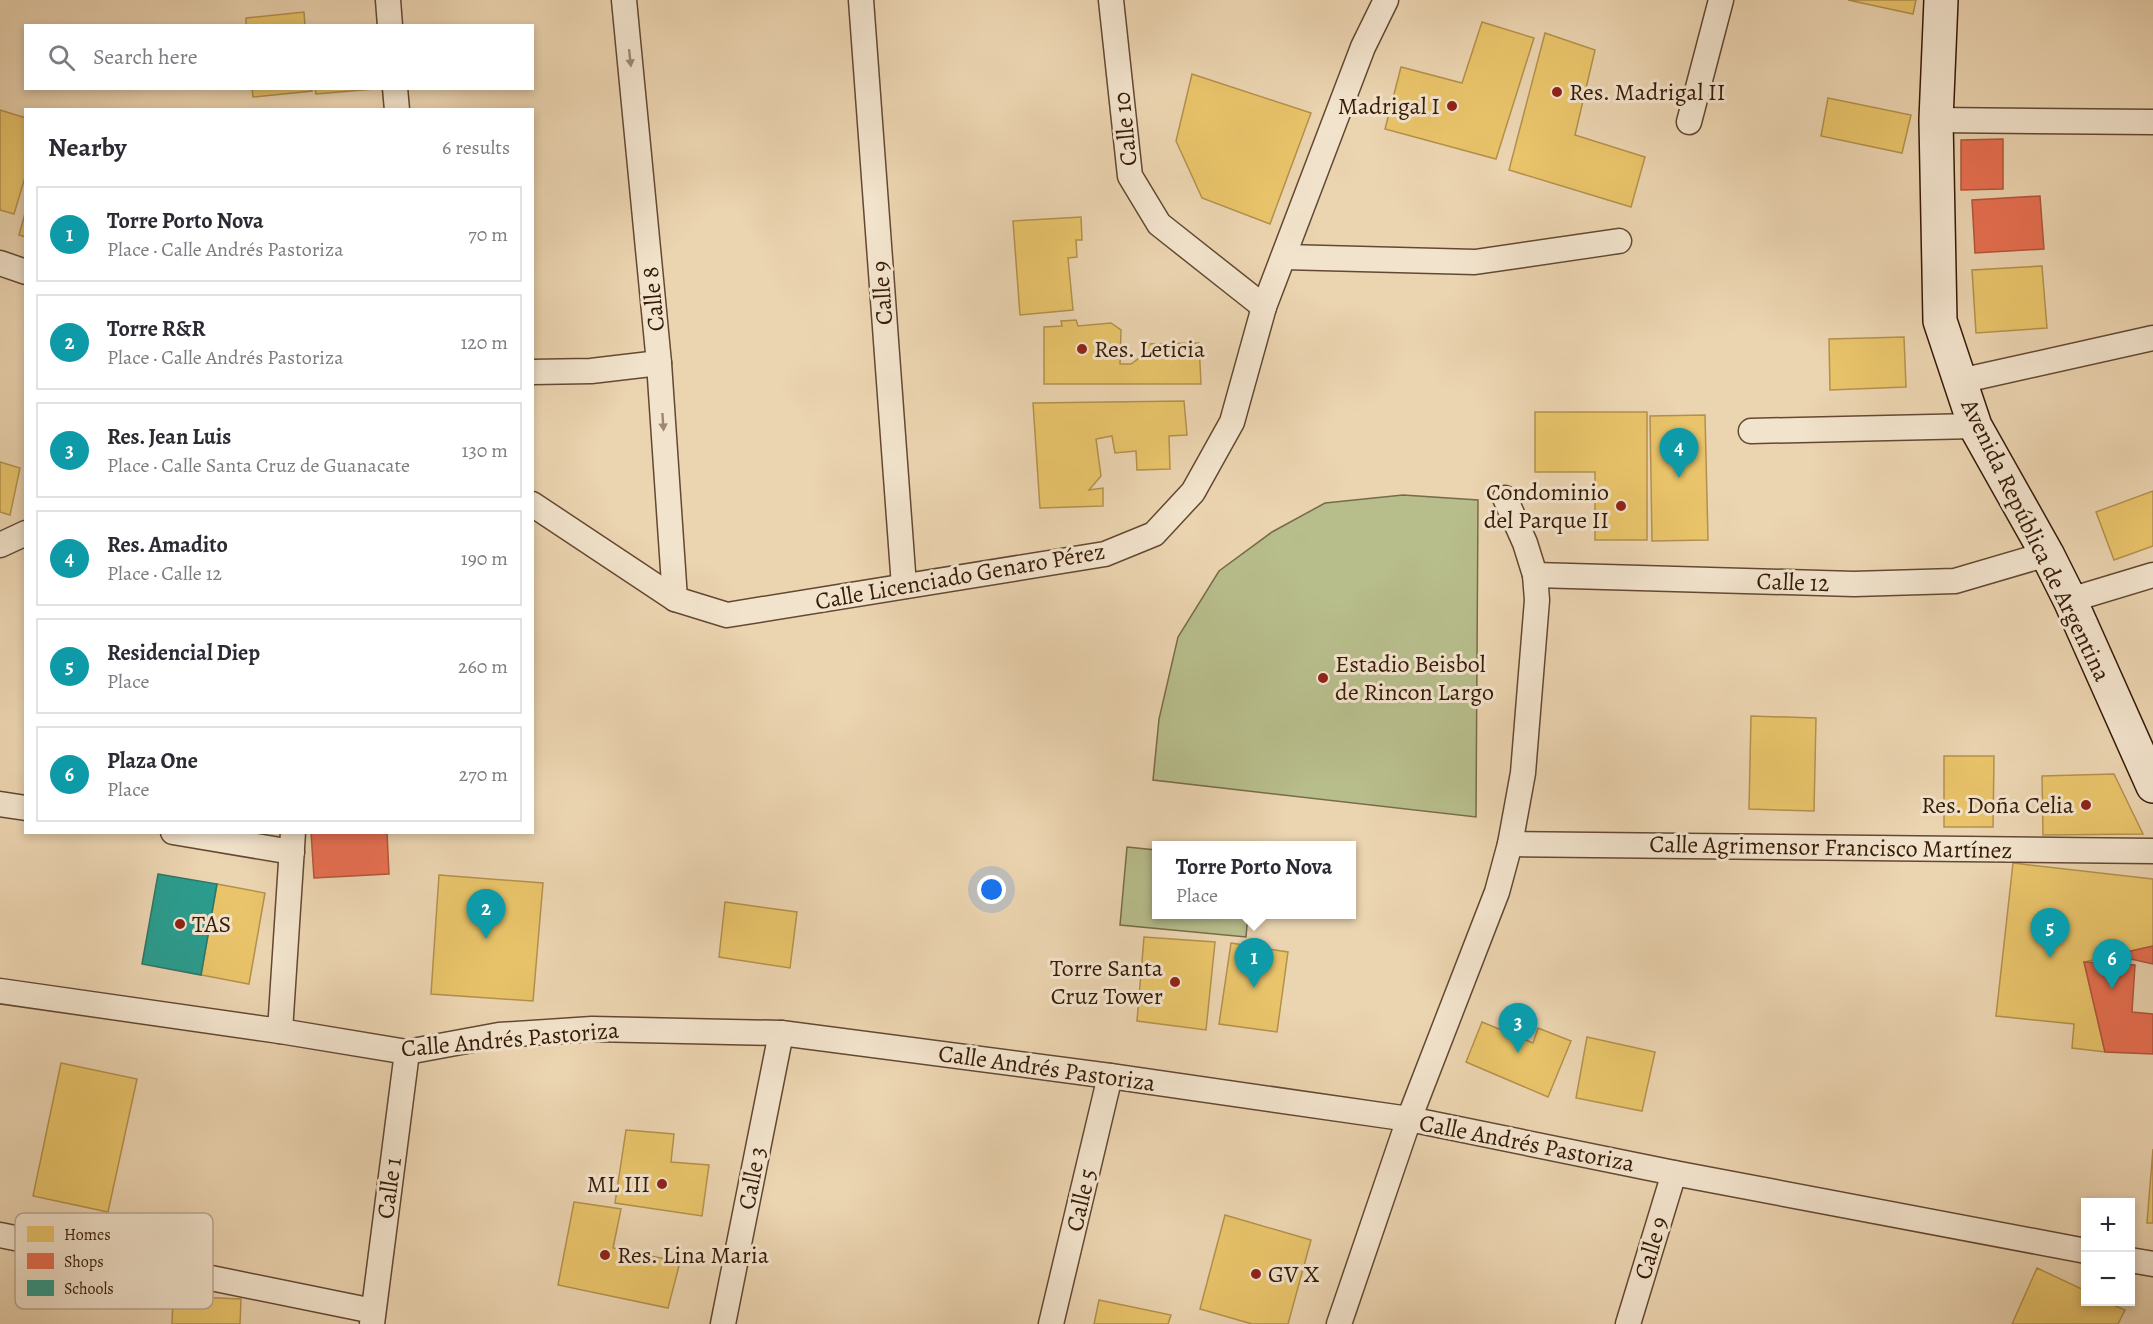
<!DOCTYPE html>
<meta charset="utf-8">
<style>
body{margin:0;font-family:Alegreya,serif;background:#f7f7f7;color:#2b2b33}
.controls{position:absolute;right:18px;bottom:18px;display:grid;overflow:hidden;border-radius:0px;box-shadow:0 3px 9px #0003}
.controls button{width:54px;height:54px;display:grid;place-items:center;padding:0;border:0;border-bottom:2px solid #e1e1e2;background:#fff;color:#2b2b33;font:30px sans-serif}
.you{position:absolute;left:992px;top:890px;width:21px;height:21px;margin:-15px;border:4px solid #fff;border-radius:50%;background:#1a73e8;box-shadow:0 0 0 9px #1a73e833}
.badge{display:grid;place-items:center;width:39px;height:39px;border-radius:50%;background:#b45309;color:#fff;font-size:20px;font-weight:700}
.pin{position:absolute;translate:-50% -50px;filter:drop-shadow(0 2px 3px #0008)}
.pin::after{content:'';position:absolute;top:32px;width:21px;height:18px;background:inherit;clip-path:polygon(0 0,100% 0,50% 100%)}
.popup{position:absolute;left:1152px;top:841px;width:204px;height:78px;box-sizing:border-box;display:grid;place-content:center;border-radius:0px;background:#fff;filter:drop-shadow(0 2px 4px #0005);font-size:20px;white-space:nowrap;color:#7c7c81}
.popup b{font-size:22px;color:#2b2b33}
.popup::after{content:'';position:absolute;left:50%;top:100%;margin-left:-12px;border:12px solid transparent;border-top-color:#fff}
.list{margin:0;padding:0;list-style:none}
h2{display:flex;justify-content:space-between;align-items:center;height:78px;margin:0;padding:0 24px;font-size:26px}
h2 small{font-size:20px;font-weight:400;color:#7c7c81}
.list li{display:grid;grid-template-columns:39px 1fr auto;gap:18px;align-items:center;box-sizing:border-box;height:96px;margin:0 12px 12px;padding:0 12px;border:2px solid #e1e1e2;border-radius:0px}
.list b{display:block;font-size:22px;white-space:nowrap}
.list p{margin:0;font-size:20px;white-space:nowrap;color:#7c7c81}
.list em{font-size:20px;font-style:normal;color:#7c7c81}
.icon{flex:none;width:33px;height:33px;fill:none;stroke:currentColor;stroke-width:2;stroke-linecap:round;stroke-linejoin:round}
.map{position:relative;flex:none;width:2153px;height:1324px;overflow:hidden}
.search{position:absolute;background:#fff;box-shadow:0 3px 9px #0003;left:24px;top:24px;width:510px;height:66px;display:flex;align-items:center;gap:15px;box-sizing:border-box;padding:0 21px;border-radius:0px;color:#7c7c81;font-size:22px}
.panel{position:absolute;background:#fff;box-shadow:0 3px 9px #0003;left:24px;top:108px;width:510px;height:726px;border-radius:0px}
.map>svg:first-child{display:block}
</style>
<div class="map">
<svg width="2153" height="1324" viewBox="0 0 2153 1324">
<rect width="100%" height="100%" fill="#ebd4b0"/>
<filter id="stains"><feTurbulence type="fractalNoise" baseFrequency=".00333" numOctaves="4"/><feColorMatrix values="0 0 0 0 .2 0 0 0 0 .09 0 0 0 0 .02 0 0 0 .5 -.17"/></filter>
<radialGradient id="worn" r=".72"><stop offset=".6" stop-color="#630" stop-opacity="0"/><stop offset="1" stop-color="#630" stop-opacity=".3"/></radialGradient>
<g fill="#b7bd8b" stroke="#766c49" stroke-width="1.5">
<path d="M 1403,495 L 1478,500 L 1476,817 L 1153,780 L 1159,719 L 1178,637 L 1219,571 L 1272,532 L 1325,503 Z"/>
<path d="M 1127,847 L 1156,850 L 1156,914 L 1248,915 L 1246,937 L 1120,925 Z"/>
</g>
<g fill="#e9c46a" stroke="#b3914c" stroke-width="1.5">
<path d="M 1848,0 L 1916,0 L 1913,14 Z"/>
<path d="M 304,12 L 305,26 L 246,26 L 246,18 Z"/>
<path d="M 1482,22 L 1534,38 L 1496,159 L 1385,129 L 1401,67 L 1462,83 Z"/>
<path d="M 1545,33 L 1595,50 L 1575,135 L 1645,157 L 1631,207 L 1509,170 Z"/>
<path d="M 1192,74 L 1311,113 L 1270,224 L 1202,198 L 1176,141 Z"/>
<path d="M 252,88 L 311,88 L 312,91 L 253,97 Z"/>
<path d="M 315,88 L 374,88 L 374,89 L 316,94 Z"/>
<path d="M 1828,98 L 1911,115 L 1902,153 L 1821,136 Z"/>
<path d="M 0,110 L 26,118 L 26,174 L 14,214 L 0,210 Z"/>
<path d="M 26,210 L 26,237 L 19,235 Z"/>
<path d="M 1081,217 L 1082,240 L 1076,240 L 1077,257 L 1068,258 L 1073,310 L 1020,315 L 1013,221 Z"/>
<path d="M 2042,266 L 2047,328 L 1976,333 L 1972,270 Z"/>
<path d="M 1076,320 L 1078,326 L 1111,323 L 1121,330 L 1120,364 L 1131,364 L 1143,355 L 1143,344 L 1199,343 L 1201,384 L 1044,384 L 1044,327 L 1062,326 L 1061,321 Z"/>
<path d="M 1904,337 L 1906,387 L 1830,390 L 1829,339 Z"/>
<path d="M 1184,401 L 1187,435 L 1169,436 L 1170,469 L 1137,470 L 1136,451 L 1115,453 L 1112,436 L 1096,439 L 1101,476 L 1089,490 L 1103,488 L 1103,506 L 1040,508 L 1033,403 Z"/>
<path d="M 1535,412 L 1647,412 L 1647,540 L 1595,540 L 1595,472 L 1535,472 Z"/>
<path d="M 1705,415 L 1708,540 L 1652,541 L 1650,416 Z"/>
<path d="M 0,462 L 20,468 L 10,515 L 0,512 Z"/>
<path d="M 2153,491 L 2153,546 L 2114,560 L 2096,512 Z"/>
<path d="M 1751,716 L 1816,718 L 1814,811 L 1749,809 Z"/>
<path d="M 1944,756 L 1994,756 L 1993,827 L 1944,827 Z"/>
<path d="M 2114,774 L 2143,834 L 2043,835 L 2042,776 Z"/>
<path d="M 2013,863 L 2153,879 L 2153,946 L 2084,962 L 2105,1052 L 2072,1048 L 2074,1024 L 1996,1016 Z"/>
<path d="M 439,875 L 543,883 L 533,1001 L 431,994 Z"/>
<path d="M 217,884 L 265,893 L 249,984 L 201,975 Z"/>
<path d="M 725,902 L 797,912 L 790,968 L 719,957 Z"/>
<path d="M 1144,937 L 1215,942 L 1206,1030 L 1137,1021 Z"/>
<path d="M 1231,943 L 1288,952 L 1277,1032 L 1219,1024 Z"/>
<path d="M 1482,1022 L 1533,1043 L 1538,1028 L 1571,1041 L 1548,1097 L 1466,1062 Z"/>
<path d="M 1587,1037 L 1655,1052 L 1642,1111 L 1576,1098 Z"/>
<path d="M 61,1063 L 137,1079 L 108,1212 L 33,1196 Z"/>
<path d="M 626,1130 L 674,1134 L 671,1162 L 709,1165 L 702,1216 L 615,1203 Z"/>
<path d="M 2153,1149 L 2153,1223 L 2147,1223 Z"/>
<path d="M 574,1202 L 621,1209 L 613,1248 L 680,1262 L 668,1308 L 558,1285 Z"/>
<path d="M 1225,1215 L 1311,1240 L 1288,1324 L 1252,1324 L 1200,1309 Z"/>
<path d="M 2037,1268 L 2086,1291 L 2086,1302 L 2107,1302 L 2125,1310 L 2118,1324 L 2012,1324 Z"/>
<path d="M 173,1296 L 241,1299 L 240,1324 L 172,1324 Z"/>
<path d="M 1099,1300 L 1171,1315 L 1168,1324 L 1094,1324 Z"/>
</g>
<g fill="#e76f51" stroke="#b2563b" stroke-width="1.5">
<path d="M 2003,139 L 2003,189 L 1961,190 L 1961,140 Z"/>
<path d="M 2040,196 L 2044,249 L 1975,253 L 1972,200 Z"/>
<path d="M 311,832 L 387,832 L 389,874 L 314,878 Z"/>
<path d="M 2153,946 L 2153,964 L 2113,955 Z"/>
<path d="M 2084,962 L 2135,965 L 2132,1012 L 2153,1014 L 2153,1054 L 2105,1052 Z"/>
</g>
<path fill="#2a9d8f" stroke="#2e7666" stroke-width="1.5" d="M 158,874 L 217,884 L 201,975 L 142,964 Z"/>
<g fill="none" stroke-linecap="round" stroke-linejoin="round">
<defs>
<g id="minor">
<path d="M 388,0 L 390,26"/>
<path d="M 624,0 L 659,363 L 675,599"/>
<path d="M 861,0 L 904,586"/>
<path d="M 1111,0 L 1130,176 L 1159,224 L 1264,307"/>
<path d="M 395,88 L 397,110"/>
<path d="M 1936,120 L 2153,122"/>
<path d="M 1689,122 L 1721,0"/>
<path d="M 1284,257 L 1475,262 L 1619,241"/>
<path d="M 0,263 L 26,272"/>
<path d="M 532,372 L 591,371 L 659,363"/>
<path d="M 1960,381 L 2153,338"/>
<path d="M 1751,431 L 1975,426"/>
<path d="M 532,504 L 675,599 L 727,615 L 1105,554 L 1154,534 L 1193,492 L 1232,422 L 1264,307 L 1363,47 L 1386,0"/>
<path d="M 0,545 L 26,533"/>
<path d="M 1535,575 L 1854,584 L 1955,581 L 2047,554"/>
<path d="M 2070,600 L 2153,575"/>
<path d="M 0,804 L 26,808"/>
<path d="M 173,832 L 292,852"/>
<path d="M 1510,844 L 2153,851"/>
<path d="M 0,991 L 280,1031 L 407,1052 L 499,1035 L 592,1029 L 781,1033 L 1110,1076 L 1409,1119 L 1674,1173 L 2086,1251"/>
<path d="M 280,1031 L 293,832"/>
<path d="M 0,1235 L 373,1311"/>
<path d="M 2130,1260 L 2153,1264"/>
<path d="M 372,1324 L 407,1052"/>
<path d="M 723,1324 L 781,1033"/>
<path d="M 1051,1324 L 1110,1076"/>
<path d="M 1339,1324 L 1409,1119 L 1497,892 L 1510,844 L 1523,773 L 1537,600 L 1535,575 L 1525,543 L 1505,498"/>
<path d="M 1628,1324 L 1674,1173"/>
</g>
<path id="secondary" d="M 1941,0 L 1936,120 L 1940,321 L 1975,426 L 2047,554 L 2070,600 L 2153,786"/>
</defs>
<use href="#minor" stroke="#634931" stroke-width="27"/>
<use href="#secondary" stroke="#361b07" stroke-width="36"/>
<use href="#minor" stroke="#f2e3cc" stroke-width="24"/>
<use href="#secondary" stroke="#f2e3cc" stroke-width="33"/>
</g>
<defs><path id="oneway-solid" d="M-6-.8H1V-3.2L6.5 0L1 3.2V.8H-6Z" transform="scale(1.5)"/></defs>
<g fill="#9d8973">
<use href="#oneway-solid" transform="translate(630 58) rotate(84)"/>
<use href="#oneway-solid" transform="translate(663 422) rotate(86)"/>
</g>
<g fill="#8f2418" stroke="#f2e3cc" stroke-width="2">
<circle cx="1557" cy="92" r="6"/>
<circle cx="1452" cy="106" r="6"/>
<circle cx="1082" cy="349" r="6"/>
<circle cx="1621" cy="506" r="6"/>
<circle cx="1323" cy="678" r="6"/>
<circle cx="2086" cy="805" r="6"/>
<circle cx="180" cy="924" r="6"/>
<circle cx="1175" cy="982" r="6"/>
<circle cx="662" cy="1184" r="6"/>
<circle cx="605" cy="1255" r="6"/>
<circle cx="1256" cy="1274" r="6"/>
</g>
<g text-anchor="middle" stroke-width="6" stroke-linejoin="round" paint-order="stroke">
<g font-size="24" fill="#361b07" stroke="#f2e3cc" text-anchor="start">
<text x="1569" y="100">Res. Madrigal II</text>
<text x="1440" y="114" text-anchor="end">Madrigal I</text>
<text x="1094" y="357">Res. Leticia</text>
<text x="1609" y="500" text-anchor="end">Condominio<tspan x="1609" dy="28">del Parque II</tspan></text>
<text x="1335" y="672">Estadio Beisbol<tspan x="1335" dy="28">de Rincon Largo</tspan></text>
<text x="2074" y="813" text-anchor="end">Res. Doña Celia</text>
<text x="192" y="932">TAS</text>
<text x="1163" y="976" text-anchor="end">Torre Santa<tspan x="1163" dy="28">Cruz Tower</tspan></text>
<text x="650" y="1192" text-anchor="end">ML III</text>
<text x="617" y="1263">Res. Lina Maria</text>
<text x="1268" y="1282">GV X</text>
</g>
<g font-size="24" fill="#361b07" stroke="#f2e3cc">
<text transform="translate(1125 129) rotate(-96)" y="8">Calle 10</text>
<text transform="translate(882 293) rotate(-94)" y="8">Calle 9</text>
<text transform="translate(653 299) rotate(-96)" y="8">Calle 8</text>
<text transform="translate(2036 540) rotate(64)" y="8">Avenida República de Argentina</text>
<text transform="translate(960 576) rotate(-10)" y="8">Calle Licenciado Genaro Pérez</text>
<text transform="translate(1793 582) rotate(2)" y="8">Calle 12</text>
<text transform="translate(1831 847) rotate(1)" y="8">Calle Agrimensor Francisco Martínez</text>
<text transform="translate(510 1039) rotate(-5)" y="8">Calle Andrés Pastoriza</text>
<text transform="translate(1047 1068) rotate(8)" y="8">Calle Andrés Pastoriza</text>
<text transform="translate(1527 1143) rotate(11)" y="8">Calle Andrés Pastoriza</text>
<text transform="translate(752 1178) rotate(-79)" y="8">Calle 3</text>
<text transform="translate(389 1188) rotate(-82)" y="8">Calle 1</text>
<text transform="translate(1081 1200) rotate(-77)" y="8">Calle 5</text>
<text transform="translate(1651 1248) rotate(-73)" y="8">Calle 9</text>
</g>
</g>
<rect x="15" y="1213" width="198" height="96" rx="9" fill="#f2e3cc" stroke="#baa791" stroke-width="1.5"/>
<rect x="27" y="1226" width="27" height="16" fill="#e9c46a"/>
<rect x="27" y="1253" width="27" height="16" fill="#e76f51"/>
<rect x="27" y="1280" width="27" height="16" fill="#2a9d8f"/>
<g font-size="16" fill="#361b07">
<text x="64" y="1240">Homes</text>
<text x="64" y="1267">Shops</text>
<text x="64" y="1294">Schools</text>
</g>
<rect width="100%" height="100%" filter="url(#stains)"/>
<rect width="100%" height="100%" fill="url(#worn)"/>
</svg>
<div class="controls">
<button>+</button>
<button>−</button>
</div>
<div class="you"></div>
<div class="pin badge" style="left:1254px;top:988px;background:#0f9aa8">1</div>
<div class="popup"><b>Torre Porto Nova</b>Place</div>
<div class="pin badge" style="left:486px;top:939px;background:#0f9aa8">2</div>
<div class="pin badge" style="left:1518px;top:1053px;background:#0f9aa8">3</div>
<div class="pin badge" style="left:1679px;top:478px;background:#0f9aa8">4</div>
<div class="pin badge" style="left:2050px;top:958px;background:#0f9aa8">5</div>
<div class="pin badge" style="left:2112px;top:989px;background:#0f9aa8">6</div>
<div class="search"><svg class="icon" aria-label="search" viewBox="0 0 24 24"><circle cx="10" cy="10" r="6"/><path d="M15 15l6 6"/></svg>Search here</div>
<section class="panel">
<h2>Nearby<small>6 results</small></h2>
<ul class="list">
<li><span class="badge" style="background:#0f9aa8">1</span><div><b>Torre Porto Nova</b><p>Place · Calle Andrés Pastoriza</p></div><em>70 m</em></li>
<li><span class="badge" style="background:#0f9aa8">2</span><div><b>Torre R&amp;R</b><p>Place · Calle Andrés Pastoriza</p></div><em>120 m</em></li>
<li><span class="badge" style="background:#0f9aa8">3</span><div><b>Res. Jean Luis</b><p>Place · Calle Santa Cruz de Guanacate</p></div><em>130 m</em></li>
<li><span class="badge" style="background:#0f9aa8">4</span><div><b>Res. Amadito</b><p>Place · Calle 12</p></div><em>190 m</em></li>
<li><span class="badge" style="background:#0f9aa8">5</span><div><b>Residencial Diep</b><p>Place</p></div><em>260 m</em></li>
<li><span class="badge" style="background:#0f9aa8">6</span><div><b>Plaza One</b><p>Place</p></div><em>270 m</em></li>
</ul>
</section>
</div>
